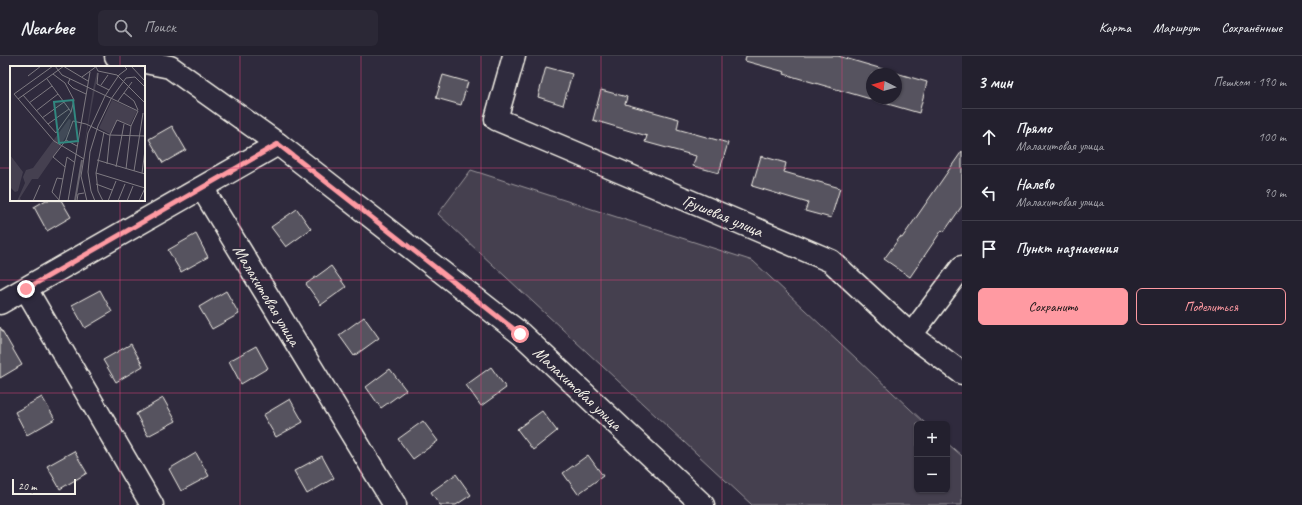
<!DOCTYPE html>
<html lang="ru">
<meta charset="utf-8">
<style>
body{margin:0;font-family:Caveat,sans-serif;background:#2b2836;color:#f1f3f6}
.controls{position:absolute;right:12px;bottom:12px;display:grid;overflow:hidden;border-radius:6px;box-shadow:0 1px 3px #0004}
.controls button{width:36px;height:36px;display:grid;place-items:center;padding:0;border:0;border-bottom:1px solid #403e4a;background:#23202e;color:#f1f3f6;font:20px sans-serif}
.compass{position:absolute;left:866px;top:12px;width:36px;height:36px;border-radius:50%;background:#23202e;box-shadow:0 1px 3px #0004;rotate:276deg}
.scale{position:absolute;left:12px;bottom:10px;width:64px;box-sizing:border-box;padding-left:4px;border:2px solid #f4f1e8;border-top:0;font-size:11px;line-height:14px;white-space:nowrap;color:#f4f1e8;-webkit-text-stroke:3px #2f2a3d;paint-order:stroke}
.stop{position:absolute;width:12px;height:12px;margin:-9px;border:3px solid #ff9aa2;border-radius:50%;background:#fff}
.stop.end{background:#ff9aa2;border-color:#fff;box-shadow:0 1px 4px #0008}
.list{margin:0;padding:0;list-style:none}
h2{display:flex;justify-content:space-between;align-items:center;height:52px;margin:0;padding:0 16px;font-size:17px}
h2 small{font-size:13px;font-weight:400;color:#a3a3aa}
.list li{display:grid;grid-template-columns:26px 1fr auto;gap:12px;align-items:center;box-sizing:border-box;height:56px;padding:0 16px;border-top:1px solid #403e4a}
.list b{display:block;font-size:15px;white-space:nowrap}
.list p{margin:0;font-size:13px;white-space:nowrap;color:#a3a3aa}
.list em{font-size:13px;font-style:normal;color:#a3a3aa}
.actions{display:flex;gap:8px;padding:12px 16px}
.actions a{flex:1;padding:9px 0;border:1px solid #ff9aa2;border-radius:6px;text-align:center;font-size:14px;color:#ff9aa2}
.actions .main{background:#ff9aa2;color:#111}
.icon{flex:none;width:22px;height:22px;fill:none;stroke:currentColor;stroke-width:2;stroke-linecap:round;stroke-linejoin:round}
.map{position:relative;flex:none;width:962px;height:449px;overflow:hidden}
header{display:flex;align-items:center;gap:24px;box-sizing:border-box;height:56px;padding:0 20px;background:#23202e;border-bottom:1px solid #403e4a}
header strong{font-size:19px}
nav{display:flex;gap:22px;margin-inline-start:auto;font-size:14px}
.search{width:280px;height:36px;background:#2b2836;display:flex;align-items:center;gap:10px;box-sizing:border-box;padding:0 14px;border-radius:6px;color:#a3a3aa;font-size:15px}
main{display:flex}
aside{flex:1;background:#23202e}
.map>svg:first-child{display:block}
</style>
<header>
<strong>Nearbee</strong>
<div class="search"><svg class="icon" aria-label="search" viewBox="0 0 24 24"><circle cx="10" cy="10" r="6"/><path d="M15 15l6 6"/></svg>Поиск</div>
<nav><a>Карта</a><a>Маршрут</a><a>Сохранённые</a></nav>
</header>
<main>
<div class="map">
<svg width="962" height="449" viewBox="0 0 962 449">
<rect width="100%" height="100%" fill="#2f2a3d"/>
<filter id="ink" filterUnits="userSpaceOnUse"><feTurbulence type="fractalNoise" baseFrequency=".025" numOctaves="2"/><feDisplacementMap in="SourceGraphic" scale="8" xChannelSelector="R" yChannelSelector="G"/><feConvolveMatrix kernelMatrix="1 2 1 2 8 2 1 2 1" color-interpolation-filters="sRGB"/></filter>
<g filter="url(#ink)">
<path fill="#454050" stroke="#9c989c" d="M 471,114 L 753,205 L 926,368 L 917,368 L 917,434 L 947,434 L 947,387 L 962,400 L 962,449 L 752,449 L 438,158 Z"/>
<g fill="#56525f" stroke="#f4f1e8" fill-rule="evenodd">
<path d="M 746,0 L 838,0 L 927,26 L 919,57 L 784,18 L 785,16 L 745,5 ZM 872,18 L 896,18 L 896,42 L 872,42 Z"/>
<path d="M 546,11 L 572,18 L 563,49 L 538,41 Z"/>
<path d="M 443,19 L 468,26 L 461,49 L 436,42 Z"/>
<path d="M 601,34 L 627,41 L 625,48 L 679,63 L 677,73 L 728,87 L 719,117 L 693,110 L 696,100 L 645,86 L 647,80 L 593,64 Z"/>
<path d="M 172,70 L 186,94 L 163,107 L 149,83 Z"/>
<path d="M 962,95 L 962,150 L 944,176 L 942,174 L 910,221 L 884,203 L 900,181 L 902,182 Z"/>
<path d="M 761,100 L 786,107 L 784,116 L 840,132 L 831,162 L 805,155 L 808,147 L 752,130 Z"/>
<path d="M 46,144 L 61,144 L 71,161 L 47,175 L 34,151 Z"/>
<path d="M 297,153 L 311,173 L 286,191 L 271,171 Z"/>
<path d="M 196,178 L 208,201 L 181,216 L 168,194 Z"/>
<path d="M 331,210 L 346,231 L 321,249 L 306,228 Z"/>
<path d="M 100,234 L 112,256 L 85,272 L 72,249 Z"/>
<path d="M 226,235 L 239,258 L 212,273 L 199,251 Z"/>
<path d="M 364,261 L 379,282 L 354,300 L 339,279 Z"/>
<path d="M 0,271 L 22,309 L 0,322 Z"/>
<path d="M 131,288 L 143,310 L 116,326 L 103,304 Z"/>
<path d="M 256,290 L 268,312 L 241,328 L 229,305 Z"/>
<path d="M 491,311 L 506,332 L 481,350 L 466,329 Z"/>
<path d="M 390,313 L 406,334 L 381,352 L 366,331 Z"/>
<path d="M 42,341 L 55,363 L 27,379 L 15,356 Z"/>
<path d="M 163,342 L 176,365 L 148,380 L 136,358 Z"/>
<path d="M 290,343 L 303,366 L 276,381 L 263,359 Z"/>
<path d="M 542,355 L 557,375 L 533,394 L 517,373 Z"/>
<path d="M 423,365 L 438,385 L 413,403 L 398,383 Z"/>
<path d="M 74,395 L 87,417 L 60,433 L 47,410 Z"/>
<path d="M 196,397 L 209,420 L 181,435 L 169,413 Z"/>
<path d="M 588,399 L 603,420 L 578,438 L 563,417 Z"/>
<path d="M 322,400 L 334,422 L 307,438 L 294,415 Z"/>
<path d="M 456,418 L 471,439 L 456,449 L 440,449 L 431,436 Z"/>
</g>
<g fill="none" stroke-linecap="round" stroke-linejoin="round">
<defs>
<g id="minor">
<path d="M 116,0 L 170,11 L 278,88"/>
<path d="M 514,0 L 496,63 L 831,205 L 911,279 L 962,211"/>
<path d="M 202,132 L 395,449"/>
<path d="M 26,233 L 152,449"/>
<path d="M 0,247 L 278,88 L 521,278 L 703,449"/>
<path d="M 911,279 L 962,317"/>
</g>
</defs>
<use href="#minor" stroke="#f4f1e8" stroke-width="25"/>
<use href="#minor" stroke="#2f2a3d" stroke-width="22"/>
</g>
</g>
<g fill="none" stroke-linecap="round" stroke-linejoin="round" filter="url(#ink)">
<path stroke="#ff9aa2" stroke-width="5" d="M 26,233 L 278,88 L 520,278"/>
</g>
<path fill="none" stroke="#cc4377" stroke-width="1" stroke-opacity="0.55" d="M 120,0 L 120,11M 240,0 L 240,449M 361,0 L 361,449M 481,0 L 481,449M 601,0 L 601,449M 722,0 L 722,449M 842,0 L 842,449M 0,112 L 11,112M 144,112 L 962,112M 120,144 L 120,449M 0,224 L 962,224M 0,337 L 962,337"/>
<g text-anchor="middle" stroke-width="3.5" stroke-linejoin="round" paint-order="stroke">
<g font-size="17" fill="#f4f1e8" stroke="#2f2a3d">
<text transform="translate(723 159) rotate(23)" y="6">Грушевая улица</text>
<text transform="translate(267 239) rotate(59)" y="6">Малахитовая улица</text>
<text transform="translate(578 332) rotate(43)" y="6">Малахитовая улица</text>
</g>
</g>
<g transform="translate(10 10)">
<rect width="135" height="135" fill="#2f2a3d"/>
<path d="M 87,6 L 88,7 L 73,87 L 83,23 ZM 102,34 L 127,45 L 120,59 L 107,54 L 100,68 L 89,62 ZM 59,53 L 61,54 L 58,67 L 44,90 L 28,113 L 22,113 L 10,132 L 11,134 L 7,135 L 15,117 L 13,111 L 16,104 L 23,102 ZM 0,89 L 13,106 L 8,125 L 5,126 L 0,121 Z" fill="#454050"/>
<path fill="none" stroke="#6a6670" stroke-width="2" d="M 65,135 L 72,94"/>
<path fill="none" stroke="#7e7a81" stroke-width="1" d="M 43,0 L 4,28 L 44,75 L 74,93M 45,0 L 52,9 L 128,45 L 121,60 L 116,103M 53,0 L 78,15M 121,0 L 135,15M 86,1 L 88,5 L 107,9 L 135,37M 88,7 L 87,18 L 99,24M 43,8 L 55,17 L 64,34 L 61,46M 18,10 L 31,0M 72,11 L 87,0M 37,13 L 59,43 L 38,58 L 46,67 L 61,46 L 59,43M 60,13 L 58,17 L 63,22 L 76,28M 91,19 L 98,9M 114,27 L 124,35 L 128,44M 13,29 L 38,58M 8,33 L 54,0M 108,35 L 122,16M 19,37 L 42,20M 26,45 L 48,28M 32,52 L 54,36M 67,80 L 56,74 L 63,55 L 76,58 L 99,69 L 135,70M 87,94 L 135,108M 97,98 L 100,69 L 107,54 L 121,60M 55,101 L 43,91 L 56,74M 106,101 L 114,58M 124,105 L 133,47M 86,107 L 135,122M 132,107 L 135,84M 86,118 L 102,124M 49,134 L 57,91 L 64,96M 23,135 L 30,119M 50,135 L 42,126 L 47,112 L 53,113M 58,135 L 80,6M 67,135 L 68,128 L 74,127M 77,135 L 71,110 L 78,67 L 95,30 L 109,9 L 117,3 L 114,0M 85,135 L 81,125 L 78,106 L 80,86 L 88,60 L 101,33 L 116,12 L 125,11 L 135,21M 93,135 L 88,125 L 86,107 L 94,66M 98,135 L 106,115M 108,135 L 115,118M 117,135 L 123,120M 129,135 L 135,122"/>
<path fill="#318880" fill-opacity="0.15" stroke="#318880" stroke-width="2" d="M 63,34 L 68,75 L 49,77 L 44,36 Z"/>
<rect width="135" height="135" fill="none" stroke="#f4f1e8" stroke-width="2"/>
</g>
</svg>
<div class="controls">
<button>+</button>
<button>−</button>
</div>
<svg class="compass" viewBox="-18 -18 36 36"><path d="M0-13l5 13h-10z" fill="#e53935"/><path d="M0 13l5-13h-10z" fill="#a3a3aa"/></svg>
<div class="scale">20 m</div>
<div class="stop" style="left:520px;top:278px"></div>
<div class="stop end" style="left:26px;top:233px"></div>
</div>
<aside>
<h2>3 мин<small>Пешком · 190 m</small></h2>
<ul class="list">
<li><svg class="icon" aria-label="ahead" viewBox="0 0 24 24"><path d="M12 20V5M6 11l6-6 6 6"/></svg><div><b>Прямо</b><p>Малахитовая улица</p></div><em>100 m</em></li>
<li><svg class="icon" aria-label="left" viewBox="0 0 24 24"><path d="M17 20v-9H6M10 6l-5 5 5 5"/></svg><div><b>Налево</b><p>Малахитовая улица</p></div><em>90 m</em></li>
<li><svg class="icon" aria-label="arrive" viewBox="0 0 24 24"><path d="M6 21V4h12l-3 4 3 4H6"/></svg><div><b>Пункт назначения</b></div></li>
</ul>
<div class="actions"><a class="main">Сохранить</a><a>Поделиться</a></div>
</aside>
</main>
